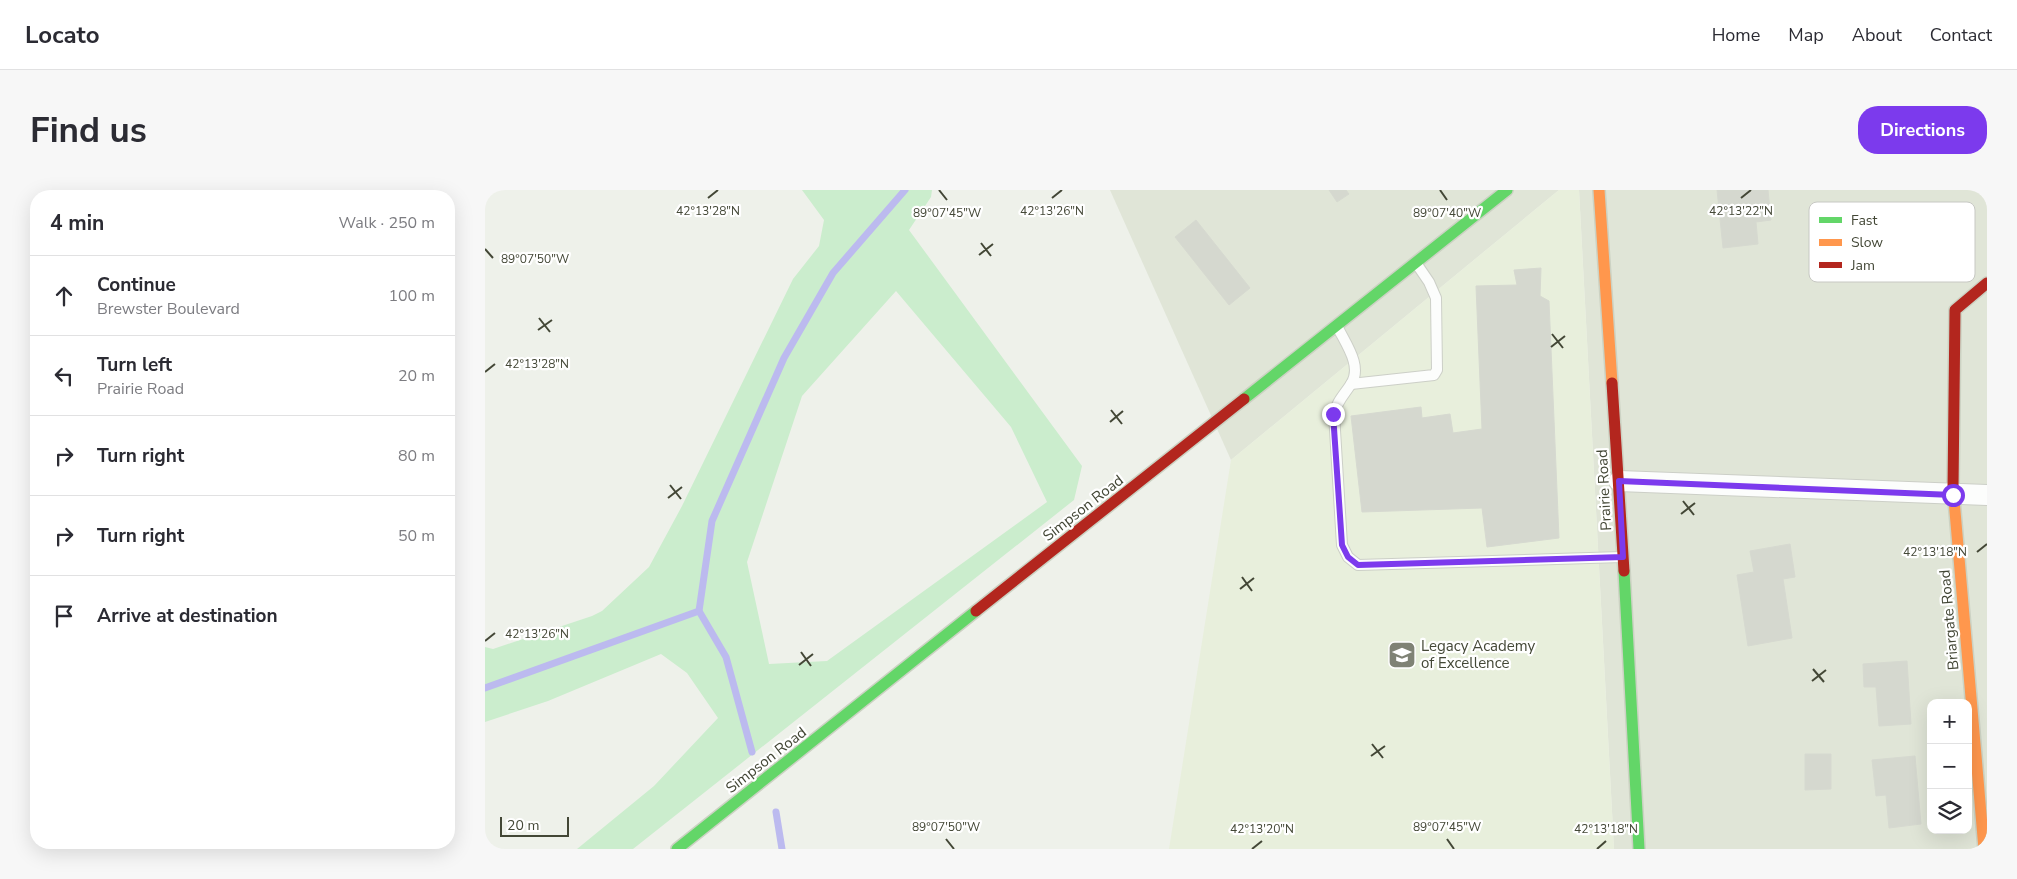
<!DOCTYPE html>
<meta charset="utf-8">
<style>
body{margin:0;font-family:"Nunito Sans",sans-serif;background:#f7f7f7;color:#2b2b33}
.controls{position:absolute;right:15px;bottom:15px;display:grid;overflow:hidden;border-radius:10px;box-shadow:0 5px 20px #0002}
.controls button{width:45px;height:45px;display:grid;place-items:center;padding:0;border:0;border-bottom:1px solid #e1e1e2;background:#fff;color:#2b2b33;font:25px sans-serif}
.scale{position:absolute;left:15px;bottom:12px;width:69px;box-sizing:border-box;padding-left:5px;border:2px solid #434736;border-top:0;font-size:14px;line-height:18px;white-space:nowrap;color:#434736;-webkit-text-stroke:4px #fff;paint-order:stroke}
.stop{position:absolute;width:15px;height:15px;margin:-11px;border:4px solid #7c3aed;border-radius:50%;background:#fff}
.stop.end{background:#7c3aed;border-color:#fff;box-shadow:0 1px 5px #0008}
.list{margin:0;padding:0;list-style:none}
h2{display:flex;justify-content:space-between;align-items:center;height:65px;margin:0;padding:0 20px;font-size:21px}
h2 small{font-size:16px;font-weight:400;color:#7c7c81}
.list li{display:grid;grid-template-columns:32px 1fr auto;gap:15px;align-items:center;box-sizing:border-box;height:80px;padding:0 20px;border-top:1px solid #e1e1e2}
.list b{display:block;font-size:19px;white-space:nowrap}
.list p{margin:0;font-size:16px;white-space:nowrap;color:#7c7c81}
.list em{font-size:16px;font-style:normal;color:#7c7c81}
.icon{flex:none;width:28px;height:28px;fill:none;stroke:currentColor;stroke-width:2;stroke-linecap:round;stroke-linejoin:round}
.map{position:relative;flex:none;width:1502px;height:659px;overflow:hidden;border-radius:20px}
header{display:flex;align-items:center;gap:30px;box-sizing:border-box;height:70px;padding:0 25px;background:#fff;border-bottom:1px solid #e1e1e2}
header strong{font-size:24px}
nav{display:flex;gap:28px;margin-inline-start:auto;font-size:18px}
.intro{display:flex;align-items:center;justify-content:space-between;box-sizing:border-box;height:120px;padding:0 30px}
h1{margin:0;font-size:35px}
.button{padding:12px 22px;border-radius:20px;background:#7c3aed;color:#fff;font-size:18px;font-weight:700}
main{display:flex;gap:30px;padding:0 30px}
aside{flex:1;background:#fff;border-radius:20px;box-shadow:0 5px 20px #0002}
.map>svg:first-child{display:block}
</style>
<header>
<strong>Locato</strong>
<nav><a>Home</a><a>Map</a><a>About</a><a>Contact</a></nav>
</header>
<div class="intro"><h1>Find us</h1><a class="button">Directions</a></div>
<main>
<aside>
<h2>4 min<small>Walk · 250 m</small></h2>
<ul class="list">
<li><svg class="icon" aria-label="ahead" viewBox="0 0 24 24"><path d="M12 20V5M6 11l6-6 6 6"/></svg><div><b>Continue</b><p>Brewster Boulevard</p></div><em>100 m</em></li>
<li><svg class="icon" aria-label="left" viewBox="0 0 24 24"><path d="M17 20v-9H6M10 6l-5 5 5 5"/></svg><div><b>Turn left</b><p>Prairie Road</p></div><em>20 m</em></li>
<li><svg class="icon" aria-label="right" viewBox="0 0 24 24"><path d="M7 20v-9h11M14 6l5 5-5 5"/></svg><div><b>Turn right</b></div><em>80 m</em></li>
<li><svg class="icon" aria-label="right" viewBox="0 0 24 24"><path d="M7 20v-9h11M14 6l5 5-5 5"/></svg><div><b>Turn right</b></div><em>50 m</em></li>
<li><svg class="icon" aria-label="arrive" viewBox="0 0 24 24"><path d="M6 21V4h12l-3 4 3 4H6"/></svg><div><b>Arrive at destination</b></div></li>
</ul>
</aside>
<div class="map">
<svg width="1502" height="659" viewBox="0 0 1502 659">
<rect width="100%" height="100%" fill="#eef1ea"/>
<g fill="#e0e5d7" fill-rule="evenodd">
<path d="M 625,0 L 1074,0 L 746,270 Z"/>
<path d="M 1094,0 L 1502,0 L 1502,659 L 1129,659 ZM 1446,513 L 1483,513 L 1483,640 L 1446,640 Z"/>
</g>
<path fill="#e8efdc" d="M 1074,0 L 1094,0 L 1129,659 L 684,659 L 746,270 Z"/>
<path fill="#cbedcd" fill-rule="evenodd" d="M 317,0 L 447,0 L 446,7 L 424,40 L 597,276 L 589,310 L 148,659 L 92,659 L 169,596 L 233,528 L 202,483 L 176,464 L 63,511 L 0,532 L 0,457 L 8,459 L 107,426 L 117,421 L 164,377 L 197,316 L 308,89 L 334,56 L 339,30 ZM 411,101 L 526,237 L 562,312 L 342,471 L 284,474 L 262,372 L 317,206 Z"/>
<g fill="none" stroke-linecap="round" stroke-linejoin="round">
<g stroke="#bcbaef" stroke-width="7">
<path d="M 0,498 L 214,421"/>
<path d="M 267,562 L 241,467 L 214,421 L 227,331 L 299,168 L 348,83 L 420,0"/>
<path d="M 291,622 L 297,659"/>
</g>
</g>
<g fill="#d5d8cf" stroke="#d6d9d0">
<path d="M 844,0 L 861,0 L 864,4 L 852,12 Z"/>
<path d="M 1232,0 L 1283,0 L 1286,30 L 1271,32 L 1273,54 L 1238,58 Z"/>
<path d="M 1493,0 L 1502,0 L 1502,8 L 1501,9 Z"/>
<path d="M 711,30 L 765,98 L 744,115 L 690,47 Z"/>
<path d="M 1056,78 L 1055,106 L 1064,111 L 1074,348 L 1002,357 L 997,318 L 877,322 L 866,226 L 936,217 L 937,228 L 965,224 L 968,243 L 997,239 L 991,96 L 1032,95 L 1029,80 Z"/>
<path d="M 1305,354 L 1310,387 L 1298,389 L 1307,448 L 1263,456 L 1252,385 L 1269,382 L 1265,361 Z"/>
<path d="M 1422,471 L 1426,534 L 1394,536 L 1391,497 L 1379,497 L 1378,474 Z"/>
<path d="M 1320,564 L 1346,564 L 1346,599 L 1320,600 Z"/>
<path d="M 1430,566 L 1436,634 L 1404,638 L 1401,605 L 1391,606 L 1387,570 Z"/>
</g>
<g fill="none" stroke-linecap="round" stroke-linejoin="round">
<defs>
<g id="lane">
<path d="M 852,136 C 860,153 878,176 866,194 C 859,205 852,211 849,224 L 857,355 L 863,367 L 873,375 L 1137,367"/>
<path d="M 866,194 L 949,185 L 952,180 L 951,108 L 944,92 L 931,73"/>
</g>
<path id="street" d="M 1134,291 L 1502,305"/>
<g id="fast">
<path d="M 759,209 L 1022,0"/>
<path d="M 1139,381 L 1154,659"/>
<path d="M 192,659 L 491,421"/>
</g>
<g id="slow">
<path d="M 1114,0 L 1127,193"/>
<path d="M 1468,298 L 1499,659"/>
</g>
<g id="jam">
<path d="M 1127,193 L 1139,381"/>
<path d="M 1468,298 L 1470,120 L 1502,93"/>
<path d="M 491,421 L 759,209"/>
</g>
</defs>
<use href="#lane" stroke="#cccfc7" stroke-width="12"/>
<use href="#street" stroke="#cccfc7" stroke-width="22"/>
<use href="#fast" stroke="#ccd2c3" stroke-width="14"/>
<use href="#slow" stroke="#ccd2c3" stroke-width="14"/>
<use href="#jam" stroke="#ccd2c3" stroke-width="14"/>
<use href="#lane" stroke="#fcfdfc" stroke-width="10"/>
<use href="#street" stroke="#fcfdfc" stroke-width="20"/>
<use href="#fast" stroke="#63d668" stroke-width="11"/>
<use href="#slow" stroke="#ff974d" stroke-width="11"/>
<use href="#jam" stroke="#b3261e" stroke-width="11"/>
</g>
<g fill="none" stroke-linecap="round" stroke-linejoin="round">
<path stroke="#7c3aed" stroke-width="6" d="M 848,224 L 857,355 L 863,367 L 873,375 L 1138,367 L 1134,291 L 1468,305"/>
</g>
<path fill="none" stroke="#434736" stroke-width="2" d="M 454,0 L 462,10M 955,0 L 962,10M 223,8 L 233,0M 567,8 L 577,0M 1256,8 L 1266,0M 496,53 L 506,66M 0,59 L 8,68M 494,65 L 508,54M 54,128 L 65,142M 53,140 L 67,130M 1067,144 L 1078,158M 1066,157 L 1080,146M 0,182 L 10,174M 626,220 L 637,234M 625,232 L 638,221M 185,295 L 196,309M 183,308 L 197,297M 1198,311 L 1209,325M 1196,324 L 1210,313M 1492,362 L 1502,354M 757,387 L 767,401M 755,399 L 769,388M 0,451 L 10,443M 316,462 L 326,476M 314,475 L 328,464M 1328,479 L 1339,492M 1327,491 L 1341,480M 887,554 L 898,568M 886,566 L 900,556M 461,649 L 469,659M 962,649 L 969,659M 767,659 L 777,651M 1112,659 L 1121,651"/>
<defs>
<symbol id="school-square" viewBox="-11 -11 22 22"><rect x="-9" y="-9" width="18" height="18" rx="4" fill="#7f8275" stroke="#fff"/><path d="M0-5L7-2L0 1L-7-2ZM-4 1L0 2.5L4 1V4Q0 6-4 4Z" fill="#fff"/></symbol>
</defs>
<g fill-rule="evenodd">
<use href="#school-square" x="901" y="449" width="32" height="32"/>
</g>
<g text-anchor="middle" stroke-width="4.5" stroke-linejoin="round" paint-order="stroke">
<g font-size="15" fill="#434736" stroke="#fff">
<text transform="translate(1119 300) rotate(-93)" y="5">Prairie Road</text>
<text transform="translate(598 318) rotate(-38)" y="5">Simpson Road</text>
<text transform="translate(1464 430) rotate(-95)" y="5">Briargate Road</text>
<text transform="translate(281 570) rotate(-38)" y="5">Simpson Road</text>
</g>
<g font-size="15" fill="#434736" stroke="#fff" text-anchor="start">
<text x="936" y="461">Legacy Academy<tspan x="936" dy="17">of Excellence</tspan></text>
</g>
</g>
<rect x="1324" y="12" width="166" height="80" rx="8" fill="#fff" stroke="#c7c8c3" stroke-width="1"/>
<rect x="1334" y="27" width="23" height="6" fill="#63d668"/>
<rect x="1334" y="49" width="23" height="7" fill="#ff974d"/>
<rect x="1334" y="72" width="23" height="6" fill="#b3261e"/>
<g font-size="14" fill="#434736">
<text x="1366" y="35">Fast</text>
<text x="1366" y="57">Slow</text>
<text x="1366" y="80">Jam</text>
</g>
<g font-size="12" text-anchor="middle" fill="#434736" stroke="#fff" stroke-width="4.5" stroke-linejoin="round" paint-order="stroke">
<text x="223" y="25">42°13'28"N</text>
<text x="567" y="25">42°13'26"N</text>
<text x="1256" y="25">42°13'22"N</text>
<text x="462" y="27">89°07'45"W</text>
<text x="962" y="27">89°07'40"W</text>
<text x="50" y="73">89°07'50"W</text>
<text x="52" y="178">42°13'28"N</text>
<text x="1450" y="366">42°13'18"N</text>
<text x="52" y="448">42°13'26"N</text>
<text x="461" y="641">89°07'50"W</text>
<text x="962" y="641">89°07'45"W</text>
<text x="777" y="643">42°13'20"N</text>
<text x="1121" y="643">42°13'18"N</text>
</g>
</svg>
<div class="controls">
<button>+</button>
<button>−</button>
<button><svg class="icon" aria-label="layers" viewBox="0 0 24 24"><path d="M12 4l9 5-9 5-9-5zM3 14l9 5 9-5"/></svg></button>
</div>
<div class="scale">20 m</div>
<div class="stop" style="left:1468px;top:305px"></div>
<div class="stop end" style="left:848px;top:224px"></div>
</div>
</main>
